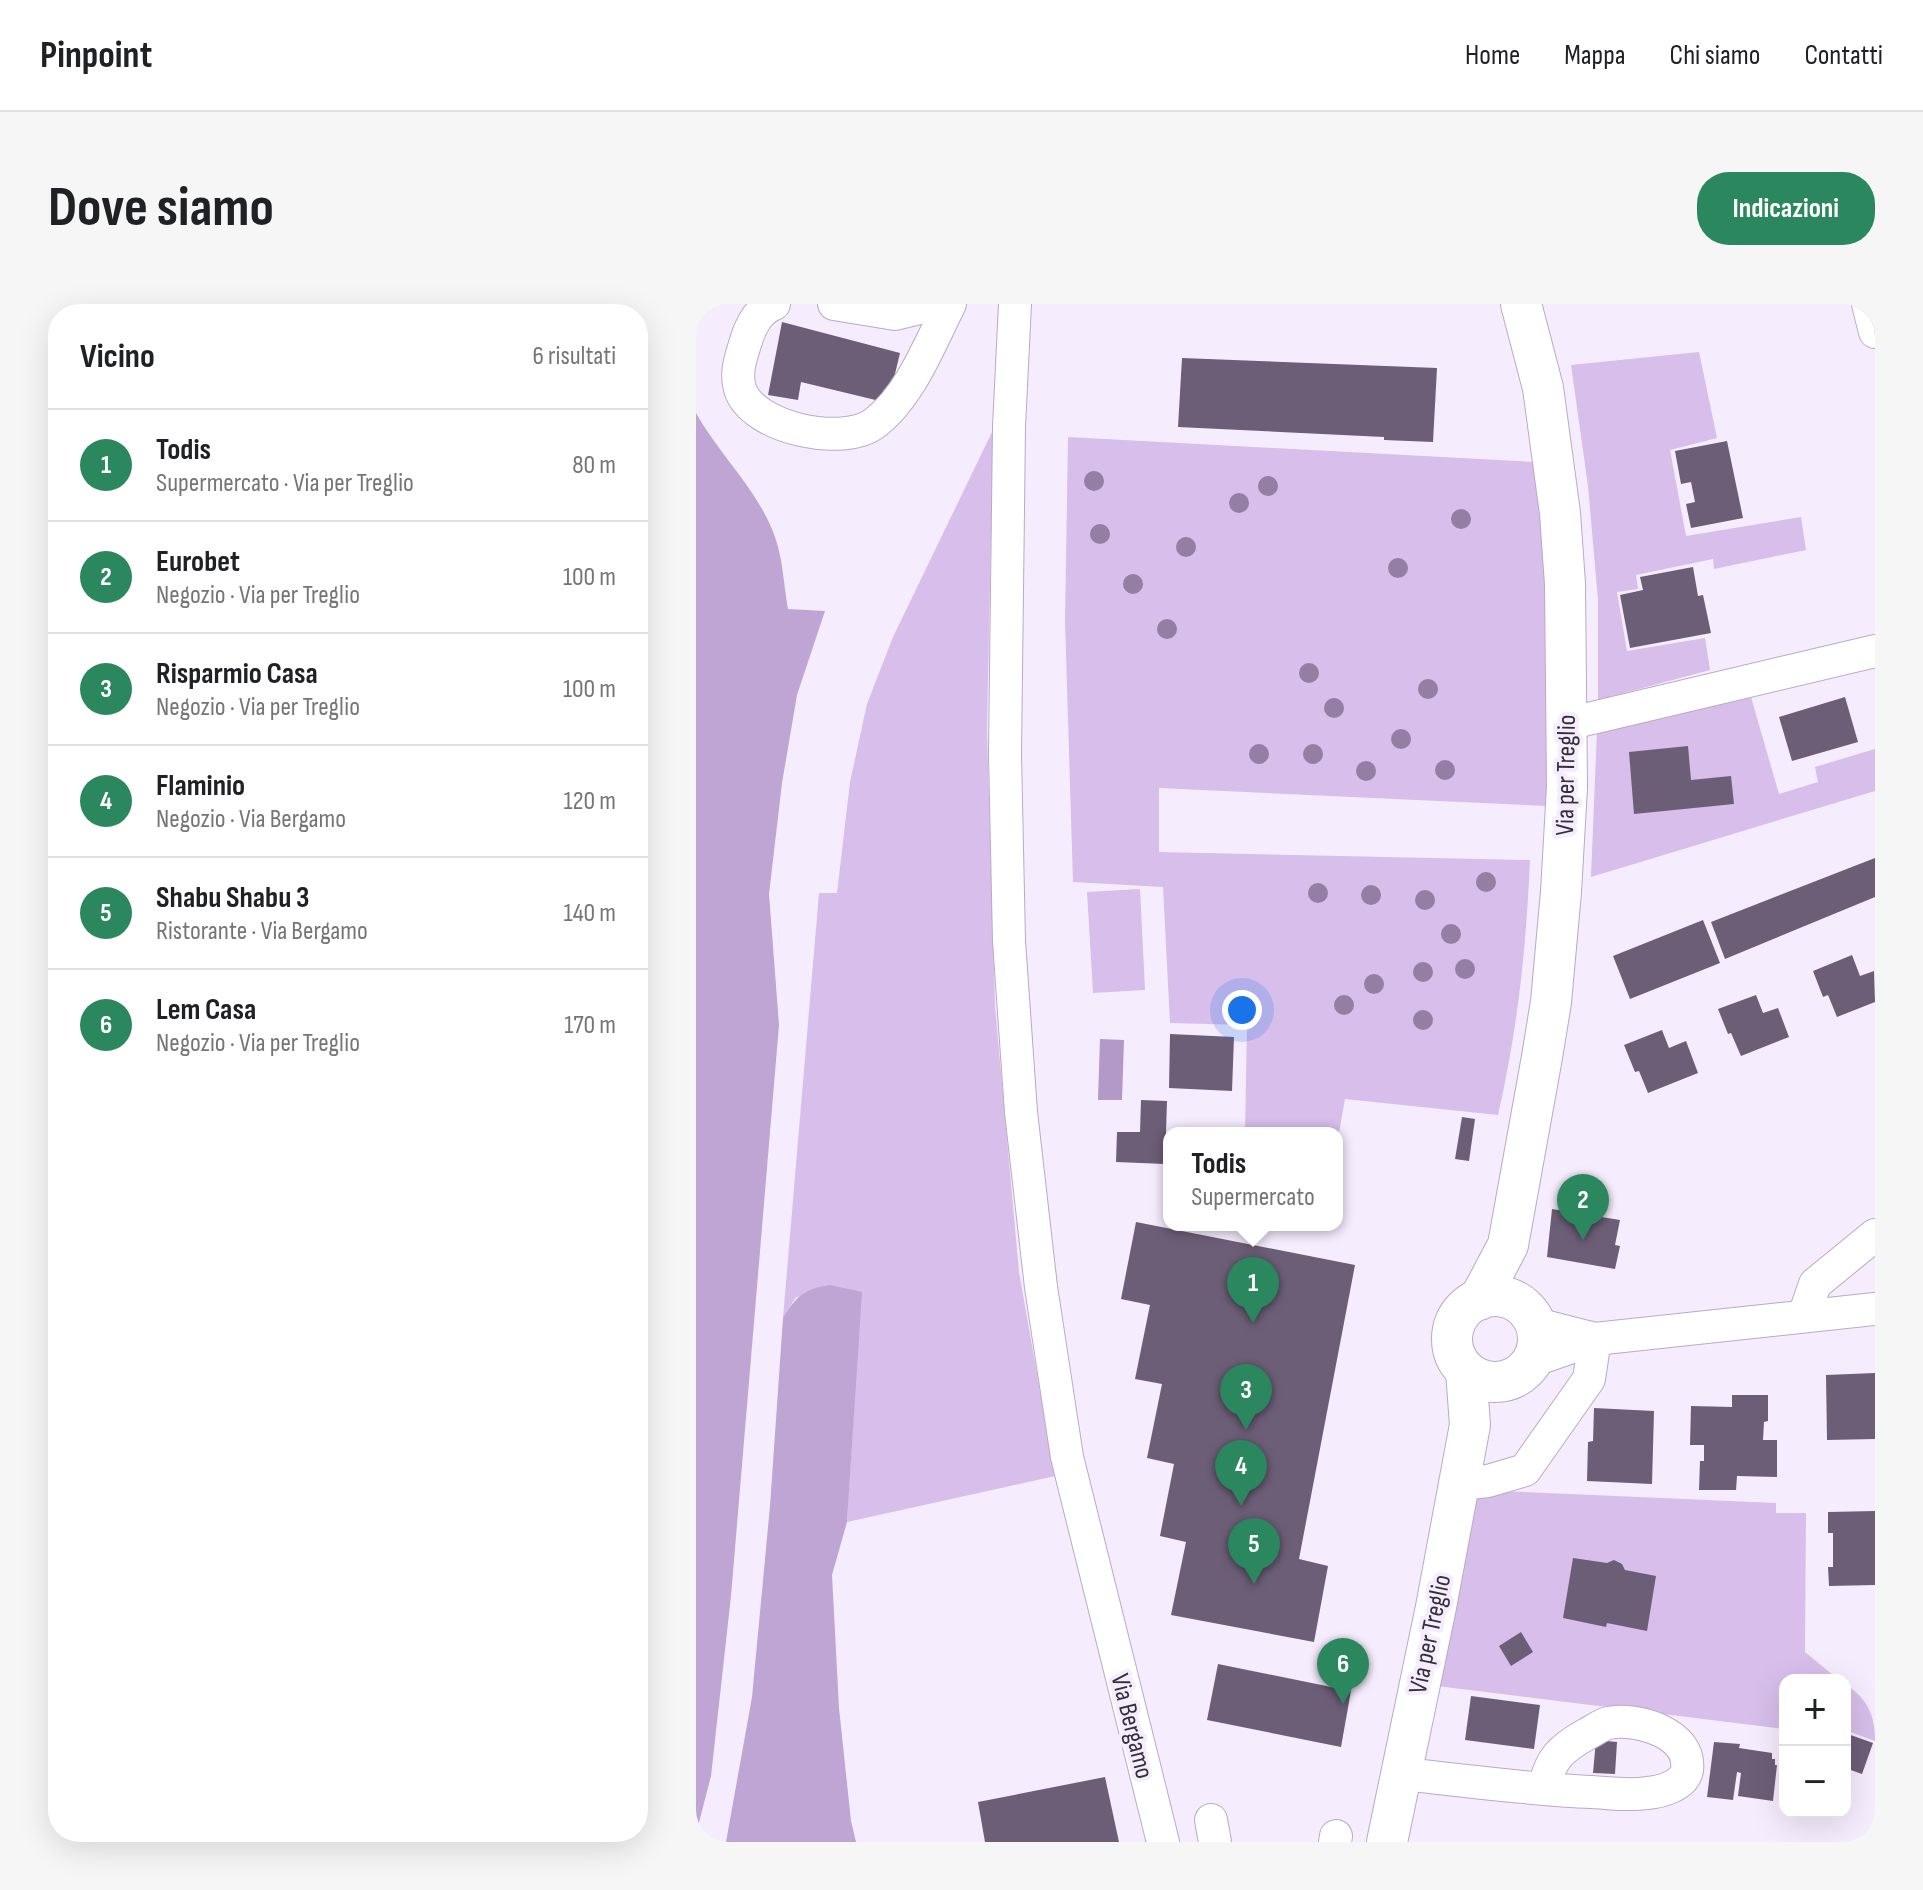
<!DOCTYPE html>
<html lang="it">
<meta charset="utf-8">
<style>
body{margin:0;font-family:"Sofia Sans Condensed",sans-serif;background:#f6f6f6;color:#202124}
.controls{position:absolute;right:24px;bottom:24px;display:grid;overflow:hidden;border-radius:16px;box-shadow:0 8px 32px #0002}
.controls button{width:72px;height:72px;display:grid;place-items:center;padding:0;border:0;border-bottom:2px solid #e0e0e0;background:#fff;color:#202124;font:40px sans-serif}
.you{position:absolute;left:546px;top:706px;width:28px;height:28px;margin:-20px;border:6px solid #fff;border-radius:50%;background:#1a73e8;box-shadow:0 0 0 12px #1a73e833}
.badge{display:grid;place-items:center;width:52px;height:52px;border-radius:50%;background:#2a875e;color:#fff;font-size:26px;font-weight:700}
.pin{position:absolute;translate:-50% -66px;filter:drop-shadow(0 2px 4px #0008)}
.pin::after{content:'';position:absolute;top:42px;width:28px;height:24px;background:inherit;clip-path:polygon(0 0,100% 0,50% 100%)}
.popup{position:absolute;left:467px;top:823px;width:180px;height:104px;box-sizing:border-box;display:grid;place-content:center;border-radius:16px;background:#fff;filter:drop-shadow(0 2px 6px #0005);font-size:26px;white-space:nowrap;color:#757577}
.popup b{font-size:30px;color:#202124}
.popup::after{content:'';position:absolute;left:50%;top:100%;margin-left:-16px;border:16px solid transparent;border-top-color:#fff}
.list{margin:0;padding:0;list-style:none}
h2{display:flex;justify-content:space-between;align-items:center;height:104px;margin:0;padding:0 32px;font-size:34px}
h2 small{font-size:26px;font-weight:400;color:#757577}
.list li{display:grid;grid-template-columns:52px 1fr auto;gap:24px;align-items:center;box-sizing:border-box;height:112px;padding:0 32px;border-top:2px solid #e0e0e0}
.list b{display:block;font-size:30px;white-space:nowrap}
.list p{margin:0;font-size:26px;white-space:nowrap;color:#757577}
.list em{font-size:26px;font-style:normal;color:#757577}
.map{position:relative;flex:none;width:1179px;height:1538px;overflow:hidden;border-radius:32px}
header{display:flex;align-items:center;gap:48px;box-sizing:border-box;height:112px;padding:0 40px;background:#fff;border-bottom:2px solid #e0e0e0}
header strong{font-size:38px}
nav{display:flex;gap:44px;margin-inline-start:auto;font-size:28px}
.intro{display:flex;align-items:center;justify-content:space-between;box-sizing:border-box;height:192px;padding:0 48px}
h1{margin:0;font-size:56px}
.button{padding:20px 36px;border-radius:32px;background:#2a875e;color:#fff;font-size:28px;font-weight:700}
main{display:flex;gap:48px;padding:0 48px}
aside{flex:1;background:#fff;border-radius:32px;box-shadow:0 8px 32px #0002}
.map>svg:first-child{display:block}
</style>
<header>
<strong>Pinpoint</strong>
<nav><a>Home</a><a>Mappa</a><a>Chi siamo</a><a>Contatti</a></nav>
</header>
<div class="intro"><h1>Dove siamo</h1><a class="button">Indicazioni</a></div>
<main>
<aside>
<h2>Vicino<small>6 risultati</small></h2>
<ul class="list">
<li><span class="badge">1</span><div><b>Todis</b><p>Supermercato · Via per Treglio</p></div><em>80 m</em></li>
<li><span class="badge">2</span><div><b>Eurobet</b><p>Negozio · Via per Treglio</p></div><em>100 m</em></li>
<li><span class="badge">3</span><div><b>Risparmio Casa</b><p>Negozio · Via per Treglio</p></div><em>100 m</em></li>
<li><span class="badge">4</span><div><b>Flaminio</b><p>Negozio · Via Bergamo</p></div><em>120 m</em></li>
<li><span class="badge">5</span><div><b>Shabu Shabu 3</b><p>Ristorante · Via Bergamo</p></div><em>140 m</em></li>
<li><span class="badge">6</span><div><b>Lem Casa</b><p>Negozio · Via per Treglio</p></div><em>170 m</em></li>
</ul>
</aside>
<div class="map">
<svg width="1179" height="1538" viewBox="0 0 1179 1538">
<rect width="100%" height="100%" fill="#f5ecfd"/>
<g fill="#d7beeb">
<path d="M 1003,48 L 1021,134 L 974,146 L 990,232 L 1105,213 L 1110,246 L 1018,265 L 1017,255 L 940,271 L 942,285 L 921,288 L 931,347 L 1009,334 L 1014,366 L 902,396 L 902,296 L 892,182 L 875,61 Z"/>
<path d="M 297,126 L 291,427 L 299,702 L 323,968 L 359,1172 L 151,1218 L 165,988 L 100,993 L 87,1014 L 123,589 L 141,589 L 154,478 L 171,400 L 197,333 Z"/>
<path d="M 372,133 L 839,158 C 855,272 853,387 852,502 L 463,484 L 463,548 L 834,556 C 830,646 822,723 802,811 L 649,795 L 641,840 L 641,829 L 549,829 L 551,721 L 474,719 L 467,583 L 377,578 L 369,318 Z"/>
<path d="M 1055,393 L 1083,490 L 1122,478 L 1119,463 L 1179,445 L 1179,487 L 895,573 L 901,426 Z"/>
<path d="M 444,585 L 449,686 L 397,689 L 391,588 Z"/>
<path d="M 805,1187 L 1080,1199 L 1080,1209 L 1110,1209 L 1109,1348 L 1143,1376 L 1089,1376 L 1089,1425 L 741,1382 L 775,1193 Z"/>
<path d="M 1149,1380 C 1171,1394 1179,1411 1179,1437 L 1149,1426 Z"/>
</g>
<g fill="#bfa5d3">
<path d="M 0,109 C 24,152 65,189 80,236 C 87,257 88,283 92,305 L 129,307 L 101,391 L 86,479 L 73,590 L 83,721 L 35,1292 L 15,1472 L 0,1530 Z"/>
<path d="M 134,981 L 166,988 L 151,1218 L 136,1271 L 143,1404 L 155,1517 L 160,1538 L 30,1538 L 56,1393 L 74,1202 L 87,1014 C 99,993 110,984 134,981 Z"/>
</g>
<path fill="#b399c7" d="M 404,735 L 428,736 L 426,796 L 402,796 Z"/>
<g fill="#6c5e77">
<path d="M 86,18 L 204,49 L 192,99 L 105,78 L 102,96 L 72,91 Z"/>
<path d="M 486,54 L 741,64 L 737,138 L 688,136 L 688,133 L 482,123 Z"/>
<path d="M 1031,137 L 1047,214 L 995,224 L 990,200 L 999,198 L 995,178 L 985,180 L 979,147 Z"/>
<path d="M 997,263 L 1002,292 L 1007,291 L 1015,329 L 934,344 L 924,291 L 947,286 L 944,273 Z"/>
<path d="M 1149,393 L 1162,438 L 1096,457 L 1083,413 Z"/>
<path d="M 992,442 L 995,476 L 1035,472 L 1038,500 L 938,510 L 933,448 Z"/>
<path d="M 1179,554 L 1179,593 L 1029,655 L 1015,618 Z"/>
<path d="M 1007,616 L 1024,659 L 934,695 L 917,652 Z"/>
<path d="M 1156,651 L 1164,672 L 1178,667 L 1179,698 L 1141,713 L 1132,691 L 1127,693 L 1117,667 Z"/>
<path d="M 1060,691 L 1067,709 L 1082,704 L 1093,733 L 1045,752 L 1035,729 L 1032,730 L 1022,705 Z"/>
<path d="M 966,726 L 973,744 L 990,737 L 1002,769 L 952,789 L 943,767 L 939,768 L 928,741 Z"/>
<path d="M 474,730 L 538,733 L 536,787 L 473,784 Z"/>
<path d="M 445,796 L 471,797 L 469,860 L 420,858 L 421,828 L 444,828 Z"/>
<path d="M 766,813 L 779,815 L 773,857 L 759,855 Z"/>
<path d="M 856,905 L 924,916 L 919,941 L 924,942 L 919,965 L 851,953 Z"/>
<path d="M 440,918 L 659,961 L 603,1255 L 632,1262 L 618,1338 L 475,1311 L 490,1238 L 464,1232 L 478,1160 L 451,1154 L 466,1080 L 439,1075 L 454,1001 L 425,995 Z"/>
<path d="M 1179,1069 L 1179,1135 L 1131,1136 L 1130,1071 Z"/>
<path d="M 1036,1091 L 1072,1091 L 1072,1117 L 1068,1118 L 1067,1136 L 1081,1136 L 1081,1173 L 1041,1172 L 1040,1186 L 1003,1186 L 1004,1157 L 1008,1157 L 1008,1141 L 994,1141 L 995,1102 L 1036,1103 Z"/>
<path d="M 898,1104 L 958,1107 L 956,1180 L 891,1177 L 892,1138 L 897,1137 Z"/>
<path d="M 1179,1207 L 1179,1281 L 1133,1282 L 1132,1263 L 1137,1263 L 1137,1229 L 1132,1229 L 1132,1208 Z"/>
<path d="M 877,1254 L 911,1259 L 918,1256 L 926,1260 L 929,1266 L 960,1272 L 951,1327 L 911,1319 L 910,1323 L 867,1314 Z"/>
<path d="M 825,1328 L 837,1348 L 815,1362 L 803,1342 Z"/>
<path d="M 522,1360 L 655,1387 L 645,1443 L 511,1416 Z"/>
<path d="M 775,1392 L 844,1401 L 838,1445 L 769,1436 Z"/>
<path d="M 1149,1429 L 1177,1439 L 1166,1470 L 1149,1464 Z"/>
<path d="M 900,1436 L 921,1438 L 919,1470 L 897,1469 Z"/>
<path d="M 1018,1438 L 1044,1440 L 1043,1444 L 1076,1449 L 1076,1455 L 1079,1455 L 1079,1461 L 1081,1461 L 1077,1497 L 1042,1492 L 1045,1469 L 1041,1468 L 1037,1496 L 1011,1493 Z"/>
<path d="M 409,1473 L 423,1538 L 289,1538 L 282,1498 Z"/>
</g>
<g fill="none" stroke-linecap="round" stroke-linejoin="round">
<defs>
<g id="minor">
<path d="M 78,0 C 63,5 54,23 50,37 C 45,53 39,68 44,85 C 57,125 148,143 179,119 C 215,91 234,39 254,0"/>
<path d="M 138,0 L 199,10 L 240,0"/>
<path d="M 319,0 L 313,123 L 309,450 L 313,637 L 325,808 L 345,983 L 371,1153 L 467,1538"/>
<path d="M 1172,0 L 1179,28"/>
<path d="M 871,420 L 1179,347"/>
<path d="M 1108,1012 L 1119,980 L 1179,931"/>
<path d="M 840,1020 L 899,1035"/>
<path d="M 836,1057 L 899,1035 L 1179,1005"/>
<path d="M 763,1180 L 792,1177 L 829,1166 L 893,1075 L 899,1035"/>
<path d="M 704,1469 L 725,1472 C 782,1478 839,1486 896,1488 C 914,1489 933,1492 951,1489 C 964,1488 988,1482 991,1466 C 996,1429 940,1413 912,1419 C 905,1421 897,1427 891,1430 C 864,1445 854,1455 848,1485"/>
<path d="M 515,1516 L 519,1538"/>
<path d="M 639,1538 L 640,1532"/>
</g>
<g id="major">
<circle cx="799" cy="1035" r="43"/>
<path d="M 783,996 L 812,941 L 846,753 L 855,698 L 865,588 L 871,483 L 869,280 L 864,209 L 847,84 L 825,0"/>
<path d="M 691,1538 L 740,1303 L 774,1121 L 770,1067"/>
</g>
</defs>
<use href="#minor" stroke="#b9aac5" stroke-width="34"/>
<use href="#major" stroke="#b9aac5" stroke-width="42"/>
<use href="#minor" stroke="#fff" stroke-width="32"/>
<use href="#major" stroke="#fff" stroke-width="40"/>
</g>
<g fill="#957ea4">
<circle cx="398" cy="177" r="10"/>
<circle cx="572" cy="182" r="10"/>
<circle cx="543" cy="199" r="10"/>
<circle cx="765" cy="215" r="10"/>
<circle cx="404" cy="230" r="10"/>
<circle cx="490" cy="243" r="10"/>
<circle cx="702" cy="264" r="10"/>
<circle cx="437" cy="280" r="10"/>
<circle cx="471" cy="325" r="10"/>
<circle cx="613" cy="369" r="10"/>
<circle cx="732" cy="385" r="10"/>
<circle cx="638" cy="404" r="10"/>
<circle cx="705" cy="435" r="10"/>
<circle cx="563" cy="450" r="10"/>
<circle cx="617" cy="450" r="10"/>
<circle cx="749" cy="466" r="10"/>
<circle cx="670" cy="467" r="10"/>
<circle cx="790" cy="578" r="10"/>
<circle cx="622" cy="589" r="10"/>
<circle cx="675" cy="591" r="10"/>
<circle cx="729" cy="596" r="10"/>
<circle cx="755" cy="630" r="10"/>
<circle cx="769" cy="665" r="10"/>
<circle cx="727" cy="668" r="10"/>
<circle cx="678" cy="680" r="10"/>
<circle cx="648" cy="701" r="10"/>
<circle cx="727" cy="716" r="10"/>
</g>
<g text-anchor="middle" stroke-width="8" stroke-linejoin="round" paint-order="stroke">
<g font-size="26" fill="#352f3a" stroke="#f5ecfd">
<text transform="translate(869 471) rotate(-89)" y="9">Via per Treglio</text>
<text transform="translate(733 1330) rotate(-78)" y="9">Via per Treglio</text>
<text transform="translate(437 1422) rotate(76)" y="9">Via Bergamo</text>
</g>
</g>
</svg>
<div class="controls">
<button>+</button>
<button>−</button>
</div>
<div class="you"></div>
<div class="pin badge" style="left:557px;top:1019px">1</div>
<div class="popup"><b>Todis</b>Supermercato</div>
<div class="pin badge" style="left:887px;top:936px">2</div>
<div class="pin badge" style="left:550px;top:1126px">3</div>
<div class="pin badge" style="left:545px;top:1202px">4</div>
<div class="pin badge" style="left:558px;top:1280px">5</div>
<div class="pin badge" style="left:647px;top:1400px">6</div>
</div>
</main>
